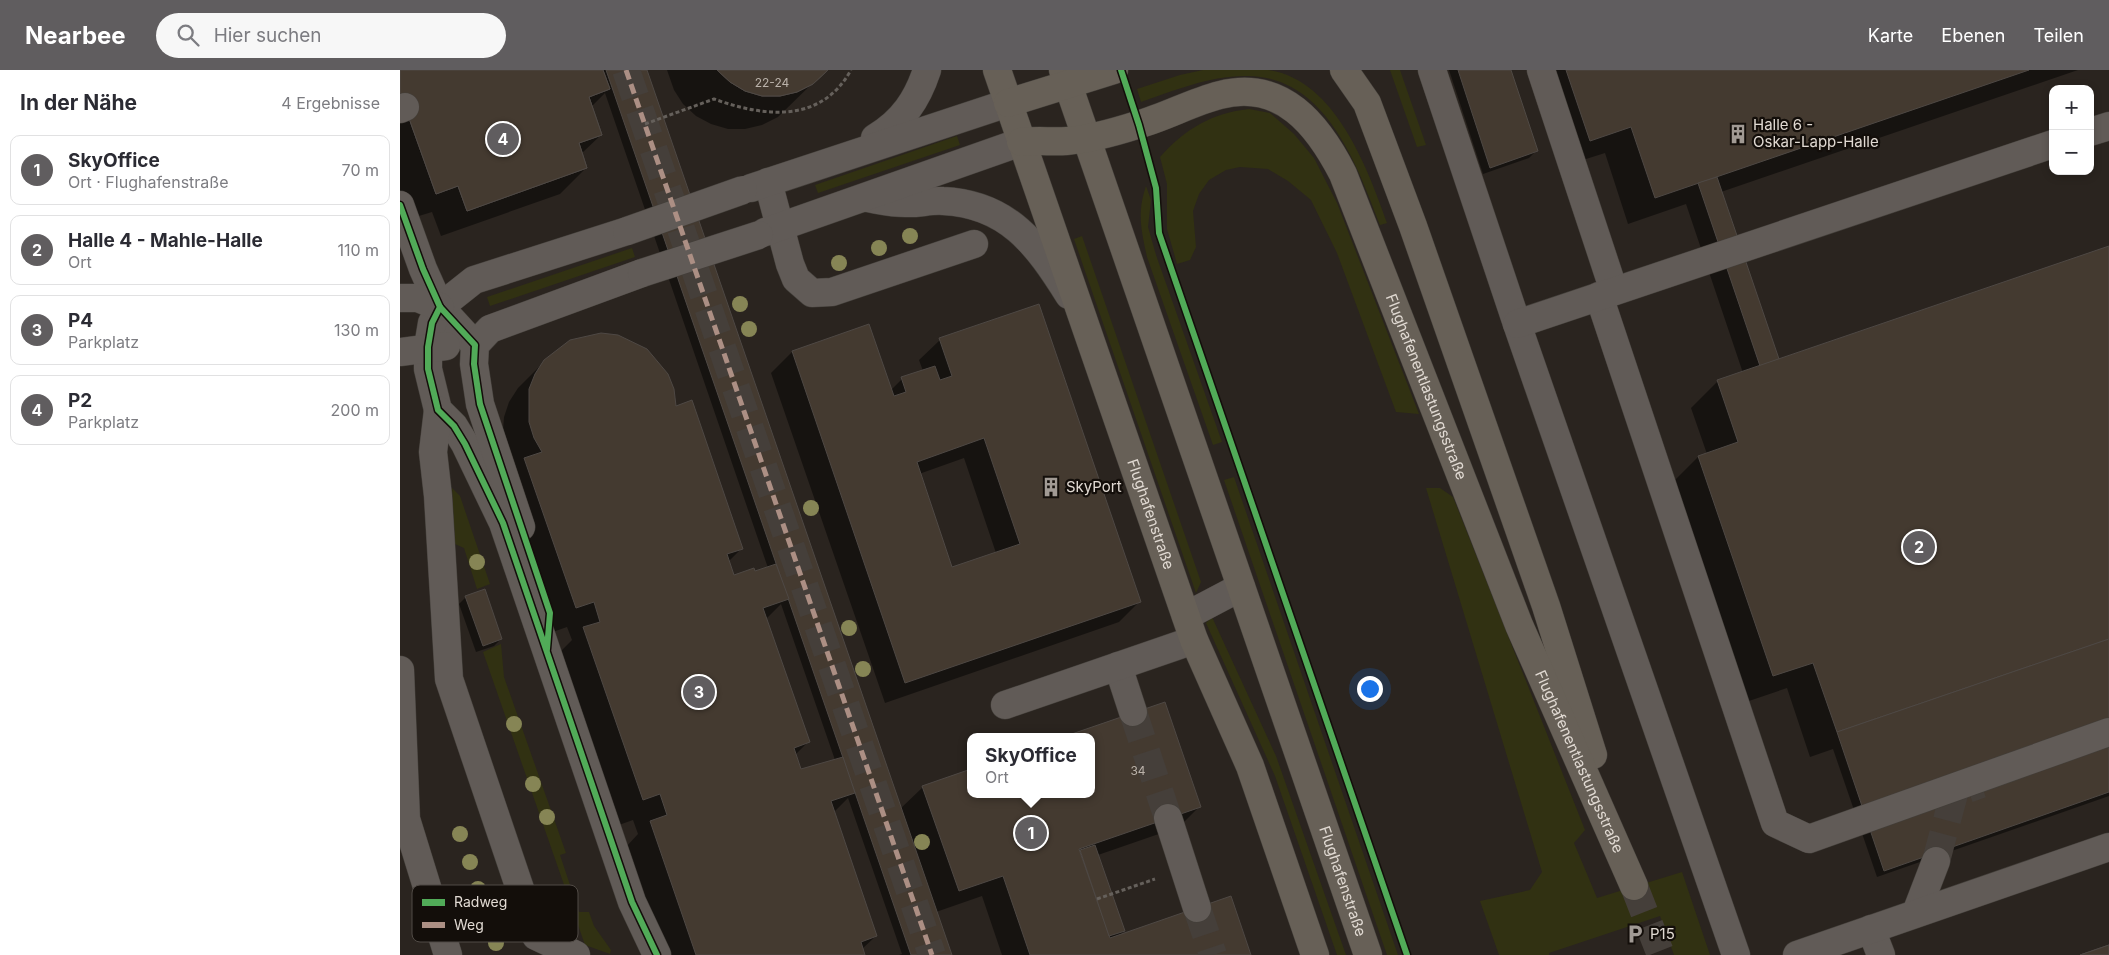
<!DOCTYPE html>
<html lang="de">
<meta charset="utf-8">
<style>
body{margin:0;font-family:Inter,sans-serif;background:#f7f7f7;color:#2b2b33}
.controls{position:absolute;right:15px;top:15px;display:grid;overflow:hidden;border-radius:10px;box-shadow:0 2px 8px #0003}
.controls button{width:45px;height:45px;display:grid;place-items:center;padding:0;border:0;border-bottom:1px solid #e1e1e2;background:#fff;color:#2b2b33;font:25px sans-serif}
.you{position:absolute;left:969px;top:618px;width:18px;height:18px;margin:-12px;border:4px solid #fff;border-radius:50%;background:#1a73e8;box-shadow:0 0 0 8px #1a73e833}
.badge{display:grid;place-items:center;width:32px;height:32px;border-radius:50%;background:#605d5f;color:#fff;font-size:16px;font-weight:700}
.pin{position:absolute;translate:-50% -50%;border:2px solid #fff;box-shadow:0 1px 5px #0006}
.popup{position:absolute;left:567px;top:663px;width:128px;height:65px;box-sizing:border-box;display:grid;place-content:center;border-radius:10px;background:#fff;filter:drop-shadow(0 1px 4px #0005);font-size:16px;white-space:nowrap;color:#7c7c81}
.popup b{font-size:19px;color:#2b2b33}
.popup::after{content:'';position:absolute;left:50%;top:100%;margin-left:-10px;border:10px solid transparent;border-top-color:#fff}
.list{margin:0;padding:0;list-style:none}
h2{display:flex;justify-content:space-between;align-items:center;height:65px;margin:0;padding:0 20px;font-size:21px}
h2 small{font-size:16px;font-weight:400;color:#7c7c81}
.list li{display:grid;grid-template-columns:32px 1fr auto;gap:15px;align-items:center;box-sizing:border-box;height:70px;margin:0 10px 10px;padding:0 10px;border:1px solid #e1e1e2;border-radius:10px}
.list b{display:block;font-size:19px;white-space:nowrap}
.list p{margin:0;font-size:16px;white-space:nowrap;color:#7c7c81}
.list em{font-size:16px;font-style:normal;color:#7c7c81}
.icon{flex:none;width:28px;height:28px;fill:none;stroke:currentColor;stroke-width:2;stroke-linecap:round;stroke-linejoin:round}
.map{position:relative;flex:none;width:1709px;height:885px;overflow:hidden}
header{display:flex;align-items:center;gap:30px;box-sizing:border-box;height:70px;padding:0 25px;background:#605d5f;color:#fff}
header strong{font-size:24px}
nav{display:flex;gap:28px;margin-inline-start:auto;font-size:18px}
.search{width:350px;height:45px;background:#f7f7f7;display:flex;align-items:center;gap:12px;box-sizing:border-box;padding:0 18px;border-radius:28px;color:#7c7c81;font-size:19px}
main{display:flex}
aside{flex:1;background:#fff}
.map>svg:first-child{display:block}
</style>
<header>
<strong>Nearbee</strong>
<div class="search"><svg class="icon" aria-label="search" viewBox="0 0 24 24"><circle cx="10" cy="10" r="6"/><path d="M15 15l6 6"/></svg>Hier suchen</div>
<nav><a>Karte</a><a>Ebenen</a><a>Teilen</a></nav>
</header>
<main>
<aside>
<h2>In der Nähe<small>4 Ergebnisse</small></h2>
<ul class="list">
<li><span class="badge">1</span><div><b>SkyOffice</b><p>Ort · Flughafenstraße</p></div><em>70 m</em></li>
<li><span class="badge">2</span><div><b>Halle 4 - Mahle-Halle</b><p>Ort</p></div><em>110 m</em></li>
<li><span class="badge">3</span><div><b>P4</b><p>Parkplatz</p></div><em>130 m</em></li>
<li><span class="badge">4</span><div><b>P2</b><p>Parkplatz</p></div><em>200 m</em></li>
</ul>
</aside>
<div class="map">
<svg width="1709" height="885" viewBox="0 0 1709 885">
<rect width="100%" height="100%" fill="#2a241f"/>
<g fill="#313112">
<path d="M 803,0 C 824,0 847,0 868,0 C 935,9 968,99 987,153 L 980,155 C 957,95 926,7 848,6 C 811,5 776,20 741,32 L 737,19 L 780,5 Z"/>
<path d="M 990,0 L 1000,0 L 1026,75 L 1017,77 Z"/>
<path d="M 849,39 L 870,43 L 894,64 L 914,88 L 937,133 L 1019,344 L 996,342 L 937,183 L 911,130 L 888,111 L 868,99 L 840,97 L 826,100 L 809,110 L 799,124 L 793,141 L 796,177 L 790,190 L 777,194 L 767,159 L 767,114 L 760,87 C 785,59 812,43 849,39 Z"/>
<path d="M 557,66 L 560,75 L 418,123 L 415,115 Z"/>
<path d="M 746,116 L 751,130 L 748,157 L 756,185 L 822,372 L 813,375 L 747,187 C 741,159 737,143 746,116 Z"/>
<path d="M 682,166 L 801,512 L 796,523 L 674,169 Z"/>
<path d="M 232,178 L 235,187 L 90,236 L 87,227 Z"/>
<path d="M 834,407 L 998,885 L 987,885 L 824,410 Z"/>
<path d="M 52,418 L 60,426 L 90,514 L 77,519 L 64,478 L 55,474 Z"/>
<path d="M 1026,418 L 1040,418 L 1053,427 L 1185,760 L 1174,773 L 1197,828 L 1282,802 L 1310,885 L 1274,885 L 1260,846 L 1149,883 L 1149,885 L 1099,885 L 1080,831 L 1130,820 L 1142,802 Z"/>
<path d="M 812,547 L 876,686 L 946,885 L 937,885 L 875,706 L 806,553 Z"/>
<path d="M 101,574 L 104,607 L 166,783 L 160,785 L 179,842 L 189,842 L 194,856 L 211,880 L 210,884 L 185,875 L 83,582 Z"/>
</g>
<g fill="#0007" fill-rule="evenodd">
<path d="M 0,0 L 245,0 L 500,739 L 523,717 L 571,700 L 571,724 L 691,724 L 764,633 L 800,736 L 779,757 L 698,785 L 724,861 L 718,867 L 850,885 L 602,885 L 582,826 L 536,842 L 551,885 L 499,885 L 502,884 L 448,728 L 433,743 L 476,866 L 462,879 L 464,885 L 261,885 L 225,778 L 238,764 L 233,750 L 216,756 L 157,585 L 172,570 L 167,557 L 150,563 L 99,415 L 104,347 L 109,332 L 118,318 L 145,291 L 275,337 L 342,478 L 328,492 L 333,506 L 368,498 L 205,23 L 191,37 L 201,65 L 181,84 L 186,98 L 160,124 L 41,166 L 32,142 L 9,149 L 0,123 ZM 381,534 L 435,690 L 400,700 L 395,685 L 408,672 L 366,549 Z"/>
<path d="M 267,0 L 426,0 L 378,47 L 362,55 L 345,59 L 328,59 L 311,54 L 296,46 L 283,34 L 274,20 Z"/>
<path d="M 1049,0 L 1109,0 L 1136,81 L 1129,88 L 1083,104 Z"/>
<path d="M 1131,0 L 1678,0 L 1321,122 L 1374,292 L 1709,178 L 1709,726 L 1477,807 L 1433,679 L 1410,687 L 1387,618 L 1346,632 L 1272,413 L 1298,387 L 1307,384 L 1291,338 L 1317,312 L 1343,303 L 1286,134 L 1228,154 L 1205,83 L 1164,96 Z"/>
<path d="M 469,256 L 491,320 L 502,309 L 523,301 L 519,290 L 540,270 L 739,532 L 719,552 L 485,633 L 371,303 L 392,282 ZM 564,388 L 596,483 L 552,498 L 519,404 Z"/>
<path d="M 66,527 L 101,569 L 94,576 L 76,582 L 59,534 Z"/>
</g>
<g fill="#443a30" stroke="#4e4844" fill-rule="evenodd">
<path d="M 0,0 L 203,0 L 210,19 L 189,27 L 202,65 L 179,73 L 187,98 L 67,141 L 58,116 L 36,124 L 0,23 Z"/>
<path d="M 0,0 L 203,0 L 210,19 L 189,27 L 202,65 L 179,73 L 187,98 L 67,141 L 58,116 L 36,124 L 0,23 Z"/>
<path d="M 206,0 L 247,0 L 552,885 L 511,885 Z"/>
<path d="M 317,0 L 428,0 L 413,14 L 397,22 L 380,26 L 362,26 L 345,21 L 330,12 Z"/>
<path d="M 317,0 L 428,0 L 413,14 L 397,22 L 380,26 L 362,26 L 345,21 L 330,12 Z"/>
<path d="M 1058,0 L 1111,0 L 1138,81 L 1090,98 Z"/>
<path d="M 1166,0 L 1629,0 L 1255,128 L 1231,57 L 1190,71 Z"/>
<path d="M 1317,107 L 1379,289 L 1360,296 L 1298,113 Z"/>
<path d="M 1709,176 L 1709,569 L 1437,662 L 1413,593 L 1373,606 L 1298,386 L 1338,372 L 1317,310 Z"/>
<path d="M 639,234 L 741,532 L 505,613 L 392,281 L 469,254 L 494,326 L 506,322 L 501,307 L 535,296 L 540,310 L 552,306 L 539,268 ZM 584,368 L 620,474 L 552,497 L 517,392 Z"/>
<path d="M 201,263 L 218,265 L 247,279 L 268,304 L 274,319 L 276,336 L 292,330 L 343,479 L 327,484 L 334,505 L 354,498 L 355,501 L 376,494 L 389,529 L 363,538 L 410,672 L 394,678 L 401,699 L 443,687 L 455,723 L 431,731 L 477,866 L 461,872 L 465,885 L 296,885 L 250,751 L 267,745 L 260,724 L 243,730 L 183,557 L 200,552 L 194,532 L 176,538 L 124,388 L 142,382 L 134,368 L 129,352 L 129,319 L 135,304 L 144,290 L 170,270 Z"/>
<path d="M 85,519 L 102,569 L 83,576 L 65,526 Z"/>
<path d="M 1709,569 L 1709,722 L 1484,801 L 1437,662 Z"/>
<path d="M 765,632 L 801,737 L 679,779 L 710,868 L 831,826 L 851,885 L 630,885 L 603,806 L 559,821 L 522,716 L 571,699 L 571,724 L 691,724 L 691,667 L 663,667 Z"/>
<path d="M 695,775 L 725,861 L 709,866 L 680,780 Z"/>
<path d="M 1709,875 L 1709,885 L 1680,885 Z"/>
<path d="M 1709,875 L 1709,885 L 1680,885 Z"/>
</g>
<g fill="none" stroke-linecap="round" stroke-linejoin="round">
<g stroke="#453f3a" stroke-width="28" stroke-dasharray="28 14" stroke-linecap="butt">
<path d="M 226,0 L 532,885"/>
<path d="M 733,642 L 768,748"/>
<path d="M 1536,791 L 1554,724 L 1581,714"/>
<path d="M 797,838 L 813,885"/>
</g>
<path stroke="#453f3a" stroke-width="28" stroke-dasharray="28 14" stroke-linecap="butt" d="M 1234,816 L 1261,885"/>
<defs>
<g id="minor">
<path d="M 1032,0 L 1117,254 L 1336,885"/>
<path d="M 1141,0 L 1214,221"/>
<path d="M 0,39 L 5,37"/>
<path d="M 1690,62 L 1709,56"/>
<path d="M 475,68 C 503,51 517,30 527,0"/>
<path d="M 368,112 L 390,194 L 396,209 L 412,223 L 432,222 L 574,174"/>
<path d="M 351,118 L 608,33"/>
<path d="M 467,128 C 479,130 492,133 505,133 C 518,134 530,130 543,131 C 608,134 637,174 669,225"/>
<path d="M 0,135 L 23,199 L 40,237 L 75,275"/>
<path d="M 227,161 L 74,210 L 40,237 L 32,253 L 28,277 L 28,299 L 38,340 L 54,356 L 65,374 L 103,453 L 232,832 L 257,885"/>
<path d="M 365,162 L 621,72"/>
<path d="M 1199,226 L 1375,753 L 1409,769 L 1709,662"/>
<path d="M 0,228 L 18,228 L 40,237"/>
<path d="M 1117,254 L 1653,74"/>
<path d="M 0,282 L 46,276"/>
<path d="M 38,340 L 33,382 L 38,426 L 49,609 L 136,866 L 176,885"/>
<path d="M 121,457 L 80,334 L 74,294 L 75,275 L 90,259 L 242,203"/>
<path d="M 786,546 L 841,517"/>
<path d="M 718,596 L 733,642"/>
<path d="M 0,600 L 6,749 L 48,885"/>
<path d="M 605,635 L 794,570"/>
<path d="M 768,748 L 797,838"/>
<path d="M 1516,843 L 1536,791"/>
<path d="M 1471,859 L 1481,885"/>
<path d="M 1397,885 L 1709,777"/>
</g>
<g id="major">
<path id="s1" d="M 597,0 L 794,570 L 850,696 L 915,885"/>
<path id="s2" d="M 663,0 L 968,885"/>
<path d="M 944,0 L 967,33 L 1013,156 L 1146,536 L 1193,685"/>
<path d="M 608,33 L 714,0"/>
<path id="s3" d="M 621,72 C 636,70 651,72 667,71 C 691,69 715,62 737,55 C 766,47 792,32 820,25 C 882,9 918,55 943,104 L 1119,555 L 1234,816"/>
</g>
</defs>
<use href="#minor" stroke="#433f3a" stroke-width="29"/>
<use href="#major" stroke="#433f3a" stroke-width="29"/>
<g stroke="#65605b" stroke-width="3" stroke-dasharray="4 2.5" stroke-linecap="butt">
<path d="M 245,54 L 314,29 C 364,47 421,54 451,0"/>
<path d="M 697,829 L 755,809"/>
</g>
<use href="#minor" stroke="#615b57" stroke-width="28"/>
<use href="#major" stroke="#676057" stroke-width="28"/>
<defs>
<g id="minor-bridge">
<path d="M 227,161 L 343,120"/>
<path d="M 242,203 L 359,165"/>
</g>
</defs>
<use href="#minor-bridge" stroke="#433f3a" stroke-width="29" stroke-linecap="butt"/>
<use href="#minor-bridge" stroke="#615b57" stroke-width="28"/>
<path stroke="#ac8f84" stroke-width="5" stroke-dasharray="10 5" stroke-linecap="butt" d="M 226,0 L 532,885"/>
<defs>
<g id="cycleway">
<path d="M 721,0 L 739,55 L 756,118 L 759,163 L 1007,885"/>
<path d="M 0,135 L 23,199 L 40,237 L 75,275 L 74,294 L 80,334 L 150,543 L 147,579"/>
<path d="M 40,237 L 32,253 L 28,277 L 28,299 L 38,340 L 54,356 L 65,374 L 103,453 L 232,832 L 257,885"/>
</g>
</defs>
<use href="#cycleway" stroke="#130e0a" stroke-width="9"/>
<use href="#cycleway" stroke="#51ab58" stroke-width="6"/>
</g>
<g fill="#868555">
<circle cx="510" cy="166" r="8"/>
<circle cx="479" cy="178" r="8"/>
<circle cx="439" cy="193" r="8"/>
<circle cx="340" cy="234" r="8"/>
<circle cx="349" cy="259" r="8"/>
<circle cx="411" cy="438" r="8"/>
<circle cx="77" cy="492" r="8"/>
<circle cx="449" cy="558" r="8"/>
<circle cx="463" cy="599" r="8"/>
<circle cx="114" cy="654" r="8"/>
<circle cx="133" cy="714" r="8"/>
<circle cx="147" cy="747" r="8"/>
<circle cx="60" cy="764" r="8"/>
<circle cx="522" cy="772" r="8"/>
<circle cx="70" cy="792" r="8"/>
<circle cx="78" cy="819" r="8"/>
<circle cx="88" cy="845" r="8"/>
<circle cx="96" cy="873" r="8"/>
</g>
<defs>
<symbol id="building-bare" viewBox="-9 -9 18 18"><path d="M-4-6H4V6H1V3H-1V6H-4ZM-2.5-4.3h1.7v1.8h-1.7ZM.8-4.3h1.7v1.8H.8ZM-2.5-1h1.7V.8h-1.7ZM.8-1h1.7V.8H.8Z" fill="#a19a94" stroke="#130e0a" stroke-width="2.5" paint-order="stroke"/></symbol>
<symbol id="parking-bare" viewBox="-9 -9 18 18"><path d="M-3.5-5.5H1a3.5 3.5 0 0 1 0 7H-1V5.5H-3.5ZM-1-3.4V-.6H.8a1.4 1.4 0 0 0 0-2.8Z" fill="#a19a94" stroke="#130e0a" stroke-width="2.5" paint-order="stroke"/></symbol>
</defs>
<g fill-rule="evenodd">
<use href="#building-bare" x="1324" y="50" width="28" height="28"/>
<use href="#building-bare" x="637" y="403" width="28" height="28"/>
<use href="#parking-bare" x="1221" y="850" width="28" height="28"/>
</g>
<g text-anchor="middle" stroke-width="4.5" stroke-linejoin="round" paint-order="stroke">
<g font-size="12" fill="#bab2aa">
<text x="372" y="17">22-24</text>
<text x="738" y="705">34</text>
</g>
<g font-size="15" fill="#e1dad3" stroke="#130e0a" text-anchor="start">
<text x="1353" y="60">Halle 6 -<tspan x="1353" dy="17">Oskar-Lapp-Halle</tspan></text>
<text x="666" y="422">SkyPort</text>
<text x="1250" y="869">P15</text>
</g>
<g font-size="15" fill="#e1dad3" stroke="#130e0a">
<text dy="5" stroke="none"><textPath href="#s3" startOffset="595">Flughafenentlastungsstraße</textPath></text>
<text dy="5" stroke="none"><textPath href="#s1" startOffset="470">Flughafenstraße</textPath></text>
<text dy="5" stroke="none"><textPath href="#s3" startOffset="1000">Flughafenentlastungsstraße</textPath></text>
<text dy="5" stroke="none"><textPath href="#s2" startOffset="858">Flughafenstraße</textPath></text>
</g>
</g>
<rect x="12" y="815" width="166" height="57" rx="8" fill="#130e0a" stroke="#514b46" stroke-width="1"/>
<rect x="22" y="829" width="23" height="7" fill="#51ab58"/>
<rect x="22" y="852" width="23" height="6" fill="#ac8f84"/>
<g font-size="14" fill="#e1dad3">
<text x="54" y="837">Radweg</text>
<text x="54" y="860">Weg</text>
</g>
</svg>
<div class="controls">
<button>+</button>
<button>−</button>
</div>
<div class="you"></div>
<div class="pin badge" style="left:631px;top:763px">1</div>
<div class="popup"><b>SkyOffice</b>Ort</div>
<div class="pin badge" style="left:1519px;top:477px">2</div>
<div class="pin badge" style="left:299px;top:622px">3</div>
<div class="pin badge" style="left:103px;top:69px">4</div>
</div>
</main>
